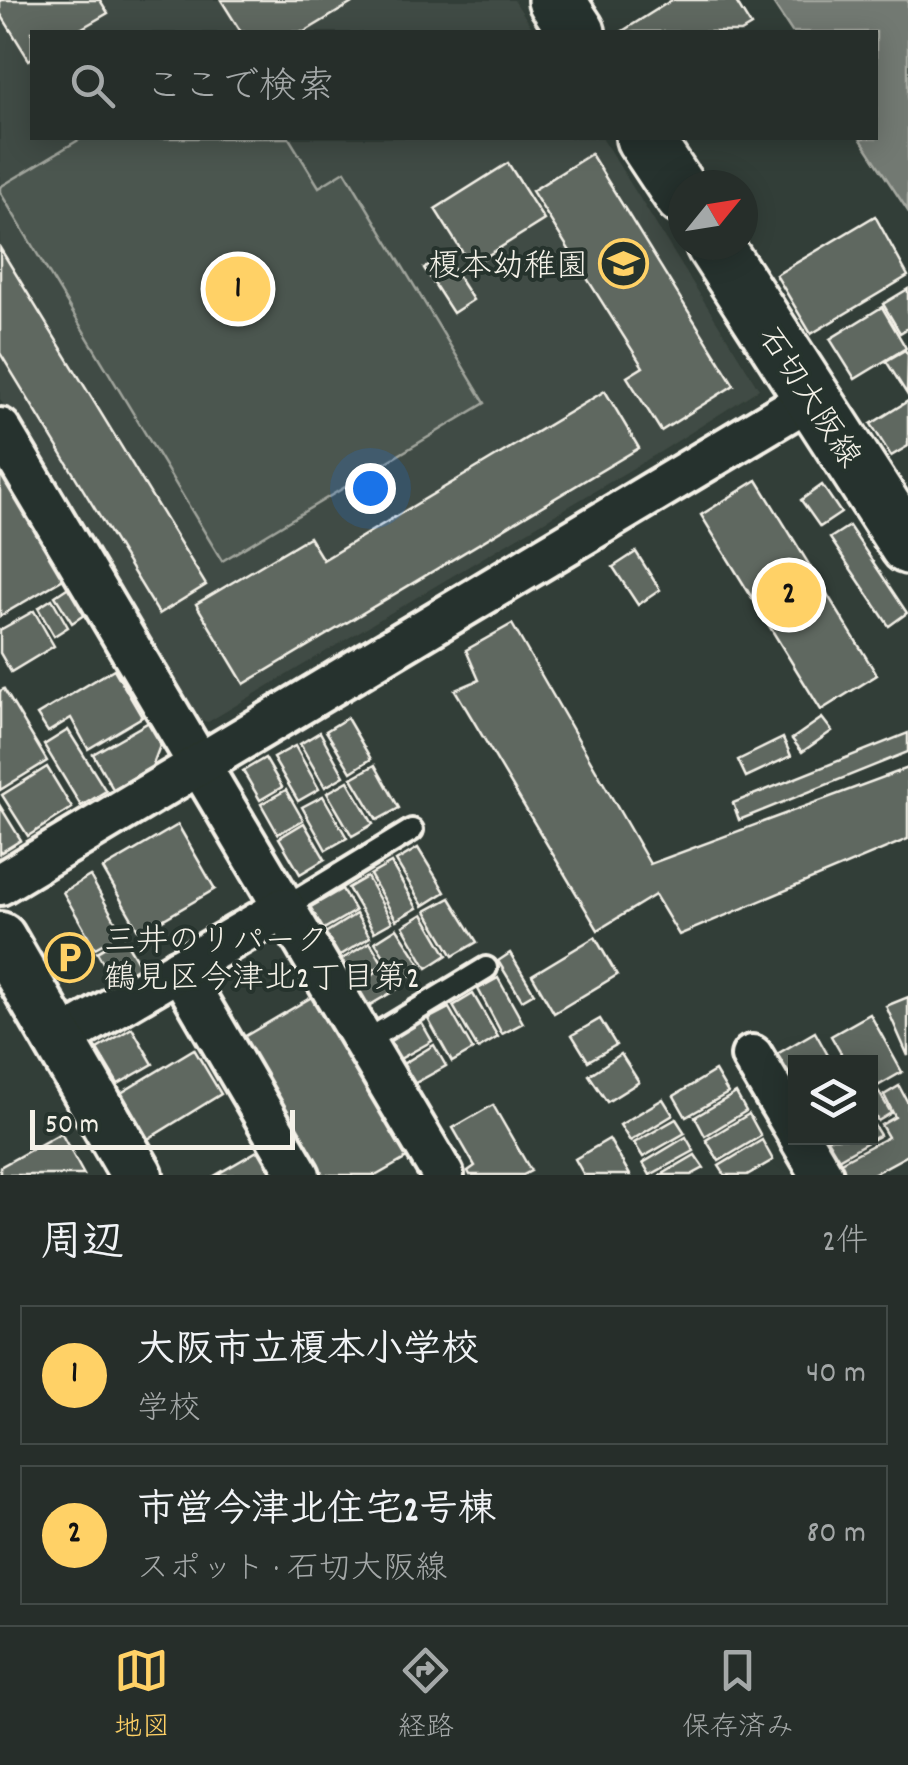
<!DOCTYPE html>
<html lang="ja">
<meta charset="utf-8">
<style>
body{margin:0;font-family:Dekko,"Klee One",sans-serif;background:#2e3632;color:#f1f3f6}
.controls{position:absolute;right:30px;bottom:30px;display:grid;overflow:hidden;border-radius:0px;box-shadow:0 5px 25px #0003}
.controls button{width:90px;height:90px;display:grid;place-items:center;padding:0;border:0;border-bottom:2px solid #424a47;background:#262e2a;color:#f1f3f6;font:50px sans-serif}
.compass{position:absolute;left:668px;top:170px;width:90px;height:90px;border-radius:50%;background:#262e2a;box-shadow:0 5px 25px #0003;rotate:60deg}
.scale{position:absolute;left:30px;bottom:25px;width:265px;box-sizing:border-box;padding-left:10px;border:5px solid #f4f1e8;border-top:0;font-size:28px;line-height:35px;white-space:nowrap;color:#f4f1e8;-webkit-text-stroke:8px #26332d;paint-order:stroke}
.you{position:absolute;left:370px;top:488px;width:35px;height:35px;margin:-25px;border:8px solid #fff;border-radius:50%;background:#1a73e8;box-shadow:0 0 0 15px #1a73e833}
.badge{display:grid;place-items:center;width:65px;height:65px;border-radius:50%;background:#ffd166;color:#111;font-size:32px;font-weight:700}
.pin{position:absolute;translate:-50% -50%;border:5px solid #fff;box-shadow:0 2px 10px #0006}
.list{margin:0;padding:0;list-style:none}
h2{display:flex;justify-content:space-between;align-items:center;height:130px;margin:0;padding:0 40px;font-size:42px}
h2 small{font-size:32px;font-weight:400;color:#a4a8a8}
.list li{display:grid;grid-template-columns:65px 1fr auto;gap:30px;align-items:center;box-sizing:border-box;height:140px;margin:0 20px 20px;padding:0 20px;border:2px solid #424a47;border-radius:0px}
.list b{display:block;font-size:38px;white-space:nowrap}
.list p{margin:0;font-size:32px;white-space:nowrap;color:#a4a8a8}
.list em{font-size:32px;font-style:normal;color:#a4a8a8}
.icon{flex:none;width:55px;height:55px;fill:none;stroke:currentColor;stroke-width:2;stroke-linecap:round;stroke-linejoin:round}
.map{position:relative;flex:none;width:908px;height:1175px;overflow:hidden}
.search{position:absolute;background:#262e2a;box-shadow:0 5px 25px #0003;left:30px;right:30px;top:30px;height:110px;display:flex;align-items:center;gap:25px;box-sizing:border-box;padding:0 35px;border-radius:0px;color:#a4a8a8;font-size:38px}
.sheet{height:450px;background:#262e2a}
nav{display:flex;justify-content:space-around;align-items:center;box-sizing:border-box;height:140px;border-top:2px solid #424a47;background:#262e2a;font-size:28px;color:#a4a8a8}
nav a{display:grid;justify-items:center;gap:5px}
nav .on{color:#ffd166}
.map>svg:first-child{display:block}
</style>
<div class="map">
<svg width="908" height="1175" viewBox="0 0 908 1175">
<rect width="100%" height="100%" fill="#323e38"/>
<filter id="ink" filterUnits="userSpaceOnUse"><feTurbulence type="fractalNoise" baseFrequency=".01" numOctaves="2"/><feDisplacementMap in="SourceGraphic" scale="20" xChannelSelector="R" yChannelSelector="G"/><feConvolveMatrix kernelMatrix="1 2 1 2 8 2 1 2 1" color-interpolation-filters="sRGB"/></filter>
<g filter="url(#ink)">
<path fill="#404b44" d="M 0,0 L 514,0 L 535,32 L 32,32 L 32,138 L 602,138 L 759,389 L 660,452 L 208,722 L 189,717 L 0,399 Z"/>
<path fill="#4c564f" stroke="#a0a49c" stroke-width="2.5" d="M 82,138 L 289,138 L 319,187 L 345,171 L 485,403 L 222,561 L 0,192 L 0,187 Z"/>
<path fill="#727972" stroke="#a6a9a1" stroke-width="2.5" d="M 771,0 L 908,0 L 908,211 L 860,138 L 876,138 L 876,32 L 792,32 Z"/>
<g fill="#5f6861" stroke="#f4f1e8" stroke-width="2.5">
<path d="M 0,0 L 100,0 L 108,13 L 75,32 L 32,32 L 32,58 L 29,60 L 0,13 Z"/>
<path d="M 221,0 L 357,0 L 304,32 L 241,32 Z"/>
<path d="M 672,0 L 735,0 L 751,26 L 741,32 L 621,32 Z"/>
<path d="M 591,154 L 734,385 L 661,431 L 627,377 L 643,367 L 532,191 Z"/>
<path d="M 508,163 L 544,220 L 471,266 L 435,209 Z"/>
<path d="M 875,216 L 908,276 L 811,334 L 776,275 Z"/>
<path d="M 0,248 L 206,585 L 159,614 L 0,353 Z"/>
<path d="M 444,255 L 473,300 L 453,313 L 424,268 Z"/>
<path d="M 908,289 L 908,328 L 900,333 L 883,304 Z"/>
<path d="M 882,307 L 906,348 L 855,379 L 830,339 Z"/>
<path d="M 905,350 L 908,355 L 907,394 L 886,361 Z"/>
<path d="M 605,391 L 639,448 L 244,684 L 196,604 L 309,537 L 323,560 Z"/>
<path d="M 908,401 L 908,446 L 891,456 L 871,424 Z"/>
<path d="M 0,469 L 65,578 L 0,616 Z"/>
<path d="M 757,480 L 877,675 L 821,710 L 701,515 Z"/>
<path d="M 822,485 L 841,513 L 820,527 L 801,500 Z"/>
<path d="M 849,526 L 907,613 L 889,626 L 830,538 Z"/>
<path d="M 636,552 L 660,590 L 638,605 L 613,567 Z"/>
<path d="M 70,586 L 87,613 L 72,623 L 55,596 Z"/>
<path d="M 52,599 L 68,627 L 54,636 L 38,608 Z"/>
<path d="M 34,611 L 54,646 L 11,672 L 0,653 L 0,630 Z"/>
<path d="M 512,624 L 650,864 L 908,768 L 908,839 L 679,935 L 655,895 L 598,930 L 455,690 L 479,680 L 466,650 Z"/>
<path d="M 114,669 L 142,717 L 88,749 L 71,718 L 48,732 L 37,715 Z"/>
<path d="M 4,689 L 47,761 L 0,790 L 0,691 Z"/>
<path d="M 347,718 L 371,759 L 351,772 L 326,731 Z"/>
<path d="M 822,718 L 832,731 L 802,752 L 792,739 Z"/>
<path d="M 149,722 L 161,743 L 152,767 L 113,789 L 93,754 Z"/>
<path d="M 68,730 L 106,791 L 81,806 L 44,745 Z"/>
<path d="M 320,732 L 344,776 L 325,787 L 300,744 Z"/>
<path d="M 908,733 L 908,752 L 739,820 L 733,803 Z"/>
<path d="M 783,738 L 791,756 L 746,777 L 738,760 Z"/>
<path d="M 295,746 L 319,789 L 298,801 L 273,758 Z"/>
<path d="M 265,758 L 282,787 L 260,800 L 243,771 Z"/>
<path d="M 375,765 L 399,808 L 377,820 L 352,778 Z"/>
<path d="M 47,767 L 72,808 L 28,836 L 2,795 Z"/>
<path d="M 348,781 L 373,824 L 352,836 L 327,793 Z"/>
<path d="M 286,790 L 303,820 L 278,834 L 261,804 Z"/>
<path d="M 323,796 L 347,838 L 326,850 L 302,807 Z"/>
<path d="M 0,806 L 21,840 L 0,853 Z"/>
<path d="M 304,823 L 325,859 L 300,874 L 279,838 Z"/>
<path d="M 178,825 L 215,889 L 140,933 L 103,869 Z"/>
<path d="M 418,848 L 445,892 L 423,906 L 396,861 Z"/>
<path d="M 391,863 L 417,908 L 396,920 L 370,875 Z"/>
<path d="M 90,876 L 122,933 L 95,948 L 63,892 Z"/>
<path d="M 367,877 L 392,922 L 374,932 L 348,888 Z"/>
<path d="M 342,889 L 355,911 L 322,930 L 309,908 Z"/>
<path d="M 450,898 L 477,942 L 453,956 L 426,911 Z"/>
<path d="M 356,914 L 370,937 L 336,958 L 322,935 Z"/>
<path d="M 423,914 L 447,955 L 427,968 L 403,926 Z"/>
<path d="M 397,928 L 423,968 L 400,982 L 375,942 Z"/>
<path d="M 123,937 L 144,972 L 117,987 L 97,952 Z"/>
<path d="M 595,937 L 617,975 L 554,1013 L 532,975 Z"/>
<path d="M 370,942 L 383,964 L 352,983 L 339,961 Z"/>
<path d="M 510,953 L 534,993 L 522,1000 L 498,961 Z"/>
<path d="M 386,966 L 399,988 L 365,1008 L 352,987 Z"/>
<path d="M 498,978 L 523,1023 L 502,1034 L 478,989 Z"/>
<path d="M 317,994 L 412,1155 L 377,1175 L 323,1175 L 242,1038 Z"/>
<path d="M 473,994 L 498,1037 L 478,1049 L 453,1006 Z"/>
<path d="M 908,997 L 908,1056 L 886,1006 Z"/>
<path d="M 449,1008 L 473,1050 L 452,1062 L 428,1019 Z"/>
<path d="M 870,1014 L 902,1072 L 876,1087 L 891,1113 L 878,1121 L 870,1107 L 870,1062 L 846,1062 L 831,1036 Z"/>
<path d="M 600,1019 L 616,1045 L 588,1061 L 572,1035 Z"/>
<path d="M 420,1020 L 432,1041 L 398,1060 L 386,1039 Z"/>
<path d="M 132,1028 L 153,1064 L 118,1084 L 97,1049 Z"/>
<path d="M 815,1032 L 830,1059 L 823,1062 L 796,1062 L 796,1078 L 787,1083 L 772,1057 Z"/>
<path d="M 434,1045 L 446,1066 L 410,1086 L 398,1067 Z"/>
<path d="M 194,1049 L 221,1094 L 148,1139 L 121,1093 Z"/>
<path d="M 621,1054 L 639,1082 L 607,1102 L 589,1075 Z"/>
<path d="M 715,1071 L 728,1093 L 686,1117 L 674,1096 Z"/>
<path d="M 899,1086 L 908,1103 L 908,1155 L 871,1175 L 838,1175 L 833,1166 L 888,1137 L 881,1125 L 895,1117 L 884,1095 Z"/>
<path d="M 736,1093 L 746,1111 L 705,1136 L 695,1117 Z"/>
<path d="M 663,1099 L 673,1115 L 630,1141 L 620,1125 Z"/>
<path d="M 493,1105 L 531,1171 L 523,1175 L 470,1175 L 468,1171 L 475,1166 L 453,1128 Z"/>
<path d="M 749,1114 L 761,1136 L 719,1161 L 706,1140 Z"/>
<path d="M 676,1119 L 685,1133 L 643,1157 L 634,1143 Z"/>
<path d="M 870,1119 L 880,1135 L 838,1159 L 825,1138 L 870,1138 Z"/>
<path d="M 61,1133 L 84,1175 L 0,1175 L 0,1167 Z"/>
<path d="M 686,1137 L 694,1151 L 650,1175 L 643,1163 Z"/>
<path d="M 609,1139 L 630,1175 L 584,1175 L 575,1159 Z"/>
<path d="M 762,1140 L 773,1160 L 747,1175 L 725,1175 L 719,1166 Z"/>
<path d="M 264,1147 L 280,1175 L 216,1175 Z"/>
<path d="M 695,1155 L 704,1168 L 691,1175 L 661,1175 Z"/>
</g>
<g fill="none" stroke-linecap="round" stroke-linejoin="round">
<defs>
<g id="service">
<path d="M 284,908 L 412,830"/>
<path d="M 364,1042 L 486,968"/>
</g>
<g id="minor">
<path d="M 0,429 L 443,1175"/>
<path d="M 0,884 L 812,397"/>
<path d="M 179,969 L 299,1175"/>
<path d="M 59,1040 L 284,908"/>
<path d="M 752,1056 L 796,1130"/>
<path d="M 800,1138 L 822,1175"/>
</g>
<path id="tertiary" d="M 0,938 L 137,1175"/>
<g id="secondary">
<path d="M 556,0 L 577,32"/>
<path d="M 644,138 L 683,197"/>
<path d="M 714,245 L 908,546"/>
</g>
</defs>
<use href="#service" stroke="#f4f1e8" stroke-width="28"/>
<use href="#minor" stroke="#f4f1e8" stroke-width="48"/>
<use href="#tertiary" stroke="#f4f1e8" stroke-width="58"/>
<use href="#secondary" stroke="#f4f1e8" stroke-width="62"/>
<use href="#service" stroke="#26332d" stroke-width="20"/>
<use href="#minor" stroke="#26332d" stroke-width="40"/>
<use href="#tertiary" stroke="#26332d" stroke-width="50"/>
<use href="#secondary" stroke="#26332d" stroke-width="55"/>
</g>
</g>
<defs>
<symbol id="school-ring" viewBox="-11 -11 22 22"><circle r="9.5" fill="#26332d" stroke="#ffd166" stroke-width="1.5"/><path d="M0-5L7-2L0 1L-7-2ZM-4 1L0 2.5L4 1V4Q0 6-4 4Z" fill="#ffd166"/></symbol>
<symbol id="parking-ring" viewBox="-11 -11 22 22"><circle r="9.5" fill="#26332d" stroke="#ffd166" stroke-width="1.5"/><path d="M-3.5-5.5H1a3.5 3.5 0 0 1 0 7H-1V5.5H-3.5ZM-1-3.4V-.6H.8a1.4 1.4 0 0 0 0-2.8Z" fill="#ffd166"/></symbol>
</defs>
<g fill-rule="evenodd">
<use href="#school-ring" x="596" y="236" width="55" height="55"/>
<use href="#parking-ring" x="42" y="930" width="55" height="55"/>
</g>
<g text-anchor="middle" stroke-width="8" stroke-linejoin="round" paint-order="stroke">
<g font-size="32" fill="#f4f1e8" stroke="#26332d" text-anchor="end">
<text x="588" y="275">榎本幼稚園</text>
<text x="104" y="950" text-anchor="start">三井のリパーク<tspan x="104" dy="37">鶴見区今津北2丁目第2</tspan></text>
</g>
<g font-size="32" fill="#f4f1e8" stroke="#26332d">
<text transform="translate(811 396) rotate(57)" y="11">石切大阪線</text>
</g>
</g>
</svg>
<div class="controls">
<button><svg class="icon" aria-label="layers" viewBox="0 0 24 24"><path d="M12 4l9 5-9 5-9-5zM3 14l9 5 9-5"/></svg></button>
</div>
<svg class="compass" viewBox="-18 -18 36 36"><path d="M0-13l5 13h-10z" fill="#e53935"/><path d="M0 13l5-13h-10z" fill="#a4a8a8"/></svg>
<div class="scale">50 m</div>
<div class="you"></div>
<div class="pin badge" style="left:238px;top:289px">1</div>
<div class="pin badge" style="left:789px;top:595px">2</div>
<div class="search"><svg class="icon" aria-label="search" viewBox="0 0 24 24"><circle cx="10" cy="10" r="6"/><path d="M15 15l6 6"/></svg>ここで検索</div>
</div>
<section class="sheet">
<h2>周辺<small>2件</small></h2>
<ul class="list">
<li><span class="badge">1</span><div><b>大阪市立榎本小学校</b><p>学校</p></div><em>40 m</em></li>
<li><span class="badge">2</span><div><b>市営今津北住宅2号棟</b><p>スポット · 石切大阪線</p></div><em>80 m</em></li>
</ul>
</section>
<nav>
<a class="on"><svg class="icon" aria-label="map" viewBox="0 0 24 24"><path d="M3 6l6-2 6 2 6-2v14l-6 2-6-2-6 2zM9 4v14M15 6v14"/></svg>地図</a>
<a><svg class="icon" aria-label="directions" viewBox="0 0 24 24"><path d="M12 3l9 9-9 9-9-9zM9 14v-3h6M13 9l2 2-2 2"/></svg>経路</a>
<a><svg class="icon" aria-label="saved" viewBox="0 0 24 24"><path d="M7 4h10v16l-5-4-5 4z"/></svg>保存済み</a>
</nav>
